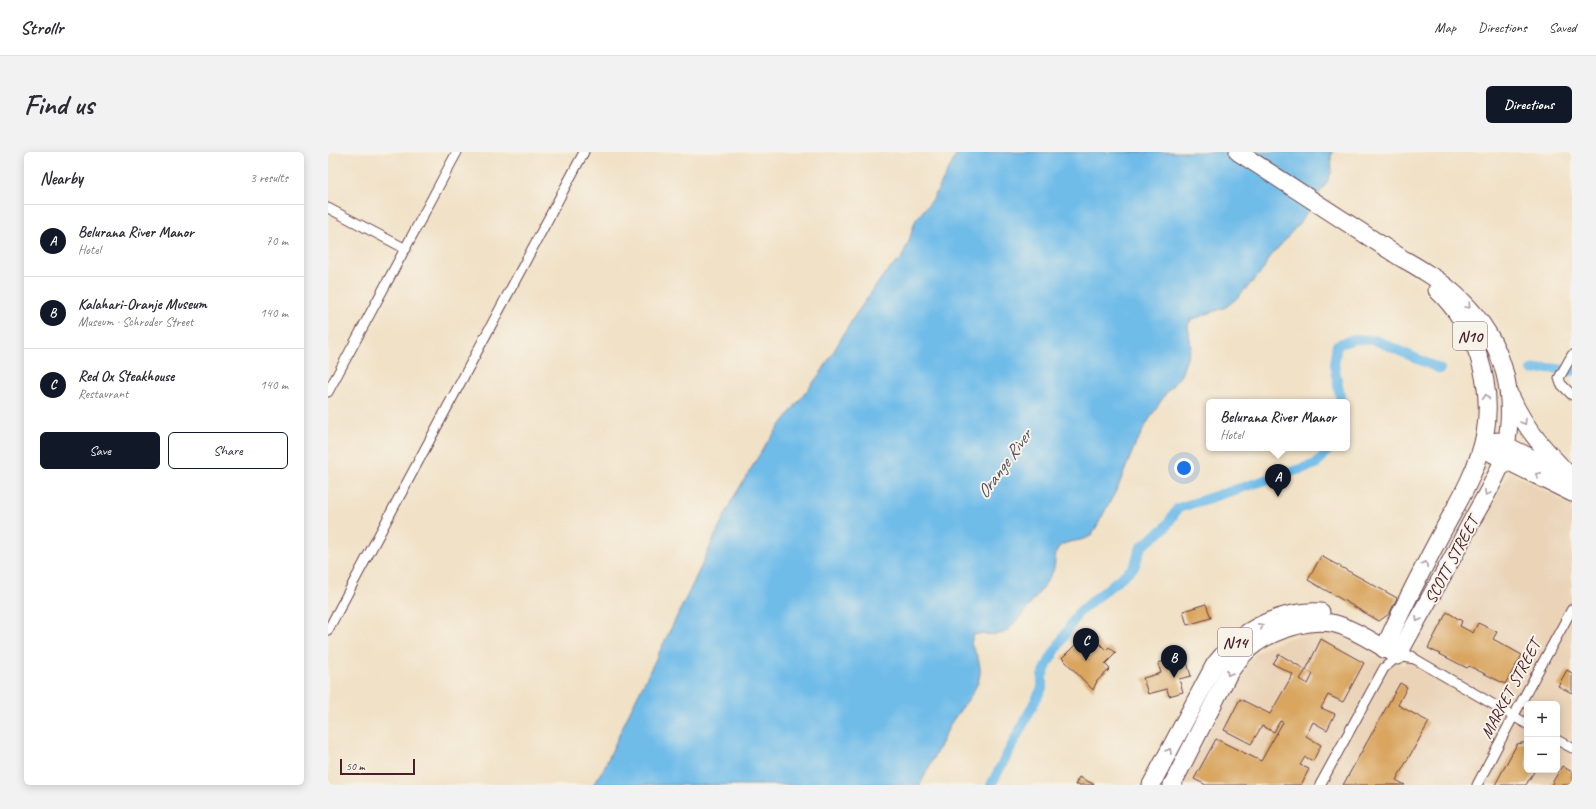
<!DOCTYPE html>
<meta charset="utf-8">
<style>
body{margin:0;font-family:Caveat,sans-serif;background:#f2f2f3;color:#2b2b33}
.controls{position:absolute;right:12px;bottom:12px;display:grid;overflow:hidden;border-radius:6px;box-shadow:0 2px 10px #0003}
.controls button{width:36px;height:36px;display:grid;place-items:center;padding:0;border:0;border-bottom:1px solid #e1e1e2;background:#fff;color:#2b2b33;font:20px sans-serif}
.scale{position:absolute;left:12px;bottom:10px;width:75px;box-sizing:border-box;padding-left:4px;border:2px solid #4a1f2b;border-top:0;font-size:11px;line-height:14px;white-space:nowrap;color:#4a1f2b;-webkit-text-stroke:3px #f7f3e8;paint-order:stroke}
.you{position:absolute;left:856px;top:316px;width:14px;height:14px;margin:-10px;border:3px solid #fff;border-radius:50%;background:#1a73e8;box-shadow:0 0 0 6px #1a73e833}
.badge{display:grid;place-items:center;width:26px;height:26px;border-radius:50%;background:#111827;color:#fff;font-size:13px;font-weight:700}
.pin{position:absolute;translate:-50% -33px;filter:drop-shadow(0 1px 2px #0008)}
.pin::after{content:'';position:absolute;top:21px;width:14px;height:12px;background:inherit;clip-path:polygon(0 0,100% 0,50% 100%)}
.popup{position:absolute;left:878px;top:247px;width:144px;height:52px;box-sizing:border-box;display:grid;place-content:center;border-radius:6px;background:#fff;filter:drop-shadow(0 1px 3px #0005);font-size:13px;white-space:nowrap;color:#7c7c81}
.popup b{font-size:15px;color:#2b2b33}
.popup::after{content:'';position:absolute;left:50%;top:100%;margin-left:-8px;border:8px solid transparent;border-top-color:#fff}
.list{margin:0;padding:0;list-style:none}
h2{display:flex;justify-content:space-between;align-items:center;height:52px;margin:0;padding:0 16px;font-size:17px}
h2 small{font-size:13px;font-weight:400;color:#7c7c81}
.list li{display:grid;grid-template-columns:26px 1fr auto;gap:12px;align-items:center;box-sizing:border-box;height:72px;padding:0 16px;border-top:1px solid #e1e1e2}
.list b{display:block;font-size:15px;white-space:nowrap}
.list p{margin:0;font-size:13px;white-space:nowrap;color:#7c7c81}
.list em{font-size:13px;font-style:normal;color:#7c7c81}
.actions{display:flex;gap:8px;padding:12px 16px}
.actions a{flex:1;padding:9px 0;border:1px solid #111827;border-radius:6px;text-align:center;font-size:14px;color:#111827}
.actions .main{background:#111827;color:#fff}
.map{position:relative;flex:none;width:1244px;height:633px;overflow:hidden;border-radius:6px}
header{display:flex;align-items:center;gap:24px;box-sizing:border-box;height:56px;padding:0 20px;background:#fff;border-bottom:1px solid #e1e1e2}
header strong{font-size:19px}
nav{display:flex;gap:22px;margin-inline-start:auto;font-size:14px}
.intro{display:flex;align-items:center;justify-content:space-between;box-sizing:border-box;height:96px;padding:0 24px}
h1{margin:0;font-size:28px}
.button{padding:10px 18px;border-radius:6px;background:#111827;color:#fff;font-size:14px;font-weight:700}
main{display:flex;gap:24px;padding:0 24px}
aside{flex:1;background:#fff;border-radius:6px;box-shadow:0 2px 10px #0003}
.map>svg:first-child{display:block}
</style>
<header>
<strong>Strollr</strong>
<nav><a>Map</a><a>Directions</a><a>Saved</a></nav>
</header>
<div class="intro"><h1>Find us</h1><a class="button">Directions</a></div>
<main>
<aside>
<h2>Nearby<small>3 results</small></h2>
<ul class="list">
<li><span class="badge">A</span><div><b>Belurana River Manor</b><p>Hotel</p></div><em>70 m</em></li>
<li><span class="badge">B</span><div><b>Kalahari-Oranje Museum</b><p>Museum · Schroder Street</p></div><em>140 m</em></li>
<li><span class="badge">C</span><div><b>Red Ox Steakhouse</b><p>Restaurant</p></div><em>140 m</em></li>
</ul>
<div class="actions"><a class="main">Save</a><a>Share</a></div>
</aside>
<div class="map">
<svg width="1244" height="633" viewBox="0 0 1244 633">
<rect width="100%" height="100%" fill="#f7f3e8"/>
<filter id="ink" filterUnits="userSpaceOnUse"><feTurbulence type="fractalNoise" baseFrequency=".025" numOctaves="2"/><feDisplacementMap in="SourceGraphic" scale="8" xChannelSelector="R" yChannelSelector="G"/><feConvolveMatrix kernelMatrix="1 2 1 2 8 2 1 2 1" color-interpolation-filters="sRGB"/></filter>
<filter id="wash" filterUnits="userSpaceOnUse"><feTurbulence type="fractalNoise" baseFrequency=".012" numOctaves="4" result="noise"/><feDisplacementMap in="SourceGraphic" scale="16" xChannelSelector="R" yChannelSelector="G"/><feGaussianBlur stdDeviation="0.9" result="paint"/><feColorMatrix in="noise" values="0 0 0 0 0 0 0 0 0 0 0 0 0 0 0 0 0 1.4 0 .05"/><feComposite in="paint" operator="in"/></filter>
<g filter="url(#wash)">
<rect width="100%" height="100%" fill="#f1e1c6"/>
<path fill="#ead3b7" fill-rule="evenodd" d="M 1182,320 L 1244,354 L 1244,633 L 852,633 L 919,512 L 928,502 L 939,495 L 956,488 L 996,478 L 1011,481 L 1076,514 ZM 1199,552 L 1229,552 L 1229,618 L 1199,618 Z"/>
<path fill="#70bce9" stroke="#5d6e8a" d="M 630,0 L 1005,0 L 1003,4 L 1004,19 L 999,30 L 973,69 L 939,109 L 935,118 L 927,127 L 908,147 L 898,155 L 863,168 L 860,173 L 863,195 L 853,223 L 838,241 L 819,271 L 807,293 L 790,335 L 764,383 C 754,391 738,387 730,396 C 726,402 728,412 725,419 C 718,433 688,474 675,481 C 665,485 655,480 645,483 L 643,492 C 647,500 652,508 652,517 C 653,538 632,555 622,573 C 612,593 602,613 592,633 L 265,633 L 276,616 L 302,559 L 362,438 L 404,348 L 438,292 L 494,219 L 526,165 L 557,121 L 573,107 L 581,89 L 587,69 L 605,47 Z"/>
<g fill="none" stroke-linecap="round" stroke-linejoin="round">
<g stroke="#70bce9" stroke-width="10">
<path d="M 1204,218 L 1222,216 L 1244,219"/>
<path d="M 1013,250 L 1006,212 L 1009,193 L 1026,187 L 1047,188 L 1112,217"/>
<path d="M 663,633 L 714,536 L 714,524 L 721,509 L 750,461 L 806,415 L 813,395 L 837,376 L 850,356 L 988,312 L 1002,296"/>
</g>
</g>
<g id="blocks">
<g fill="#d9a55e">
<path d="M 993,404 L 1069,446 L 1061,462 L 1051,469 L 980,428 Z"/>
<path d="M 878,452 L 883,466 L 859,473 L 855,459 Z"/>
<path d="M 1119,460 L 1134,469 L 1132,474 L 1145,481 L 1150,471 L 1169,480 L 1165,487 L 1194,503 L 1177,532 L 1141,514 L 1139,516 L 1100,496 Z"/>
<path d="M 760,480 L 778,498 L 781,495 L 788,501 L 777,512 L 782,517 L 769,529 L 765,538 L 734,506 Z"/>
<path d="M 993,487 L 1036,511 L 1015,550 L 1000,543 L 993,556 L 1007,562 L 999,578 L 985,570 L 978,584 L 993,593 L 985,609 L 977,605 L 972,613 L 981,617 L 973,633 L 878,633 L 866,627 L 888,587 L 933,609 L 955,570 L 952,569 L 946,580 L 934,574 L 923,592 L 896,578 L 912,547 L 942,562 L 965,522 L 945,512 L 951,502 L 978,518 L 972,527 L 980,532 L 985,522 L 978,518 Z"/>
<path d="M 846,506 L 848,513 L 859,510 L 863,524 L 851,527 L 855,540 L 841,544 L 839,537 L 820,542 L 815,526 L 833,521 L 830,511 Z"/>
<path d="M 1239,518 L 1244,521 L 1244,541 L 1230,534 Z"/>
<path d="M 1072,531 L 1079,535 L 1070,553 L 1101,570 L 1068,628 L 1077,633 L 1015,633 Z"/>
<path d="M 1199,590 L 1199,618 L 1207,618 L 1198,633 L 1167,633 L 1189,592 Z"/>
<path d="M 1234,614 L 1244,620 L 1244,633 L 1223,633 Z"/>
<path d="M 751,625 L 767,633 L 747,633 Z"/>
</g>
</g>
</g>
<g filter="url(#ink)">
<use href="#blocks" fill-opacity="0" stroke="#633c42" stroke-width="1"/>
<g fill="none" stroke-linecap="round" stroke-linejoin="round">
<defs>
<g id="street">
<path d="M 0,56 L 78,97"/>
<path d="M 1244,203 L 1231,226 L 1233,232 L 1244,243"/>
<path d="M 0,240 L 129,0"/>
<path d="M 0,478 L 256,0"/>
<path d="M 1084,504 L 1087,507 L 1199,572"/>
<path d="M 1229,588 L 1244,596"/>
<path d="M 992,633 L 1056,516 L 1070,504 L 1087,507"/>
<path d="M 1149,633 L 1185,565 L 1244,457"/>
</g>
<g id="highway">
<path d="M 1183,245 C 1198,279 1219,300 1244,326"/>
<path d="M 1169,289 L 1230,319"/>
<path d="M 1165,302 L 1244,341"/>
<path d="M 1056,497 C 1073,458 1093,420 1113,382 C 1130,351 1150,318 1157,282 C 1166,230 1147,174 1109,138"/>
<path d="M 823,633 L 887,512 C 895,503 902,493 912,486 C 934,469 965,458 993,460"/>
<path d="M 844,633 L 901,521 C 907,512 914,503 922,496 C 942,479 985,464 1011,473 C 1032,480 1051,494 1070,504 C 1083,478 1098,453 1112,428 C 1125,406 1136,383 1148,361 C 1158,343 1170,324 1176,304 C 1179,293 1180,283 1181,271 C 1185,210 1157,162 1108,127 C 1097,120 1087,113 1075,107 L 910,0"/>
</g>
</defs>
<use href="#street" stroke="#633c42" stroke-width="11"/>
<use href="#highway" stroke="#633c42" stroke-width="19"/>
<use href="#street" stroke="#fff" stroke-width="9"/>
<use href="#highway" stroke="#fff" stroke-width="17"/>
</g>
<defs><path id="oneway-chevron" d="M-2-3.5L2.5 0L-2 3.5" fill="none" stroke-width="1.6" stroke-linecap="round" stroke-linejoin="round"/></defs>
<g stroke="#ae9aa0">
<use href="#oneway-chevron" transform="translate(1140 154) rotate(47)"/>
<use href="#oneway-chevron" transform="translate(1158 245) rotate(-94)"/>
<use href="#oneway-chevron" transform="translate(1196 270) rotate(59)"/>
<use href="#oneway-chevron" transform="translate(1210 323) rotate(-153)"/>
<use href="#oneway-chevron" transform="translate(1159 341) rotate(118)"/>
<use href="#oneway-chevron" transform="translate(1097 412) rotate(-64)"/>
<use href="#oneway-chevron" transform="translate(1090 467) rotate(120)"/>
<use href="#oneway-chevron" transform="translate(933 474) rotate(-27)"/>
<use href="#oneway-chevron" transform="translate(901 521) rotate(121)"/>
<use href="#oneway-chevron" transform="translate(841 599) rotate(-61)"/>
</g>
</g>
<g text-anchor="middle" stroke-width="4" stroke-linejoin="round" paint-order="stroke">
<g fill="#f7f3e8" stroke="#7e5f64" stroke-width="1">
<rect x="1125" y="170" width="34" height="28" rx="3"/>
<rect x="890" y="476" width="34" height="28" rx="3"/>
</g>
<g font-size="16" font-weight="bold" fill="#4a1f2b">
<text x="1142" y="190">N10</text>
<text x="907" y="496">N14</text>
</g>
<g font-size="17" fill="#4a1f2b" stroke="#f7f3e8">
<text transform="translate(1123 408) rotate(-62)" y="6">SCOTT STREET</text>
<text transform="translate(1182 537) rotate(-62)" y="6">MARKET STREET</text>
</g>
<g font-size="18" font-style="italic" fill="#554e64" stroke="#f7f3e8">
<text transform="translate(676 312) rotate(-54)" y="6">Orange River</text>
</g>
</g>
</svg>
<div class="controls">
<button>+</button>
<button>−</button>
</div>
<div class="scale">50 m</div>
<div class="you"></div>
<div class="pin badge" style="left:950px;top:345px">A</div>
<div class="popup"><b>Belurana River Manor</b>Hotel</div>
<div class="pin badge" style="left:846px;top:526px">B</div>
<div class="pin badge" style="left:758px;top:509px">C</div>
</div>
</main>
